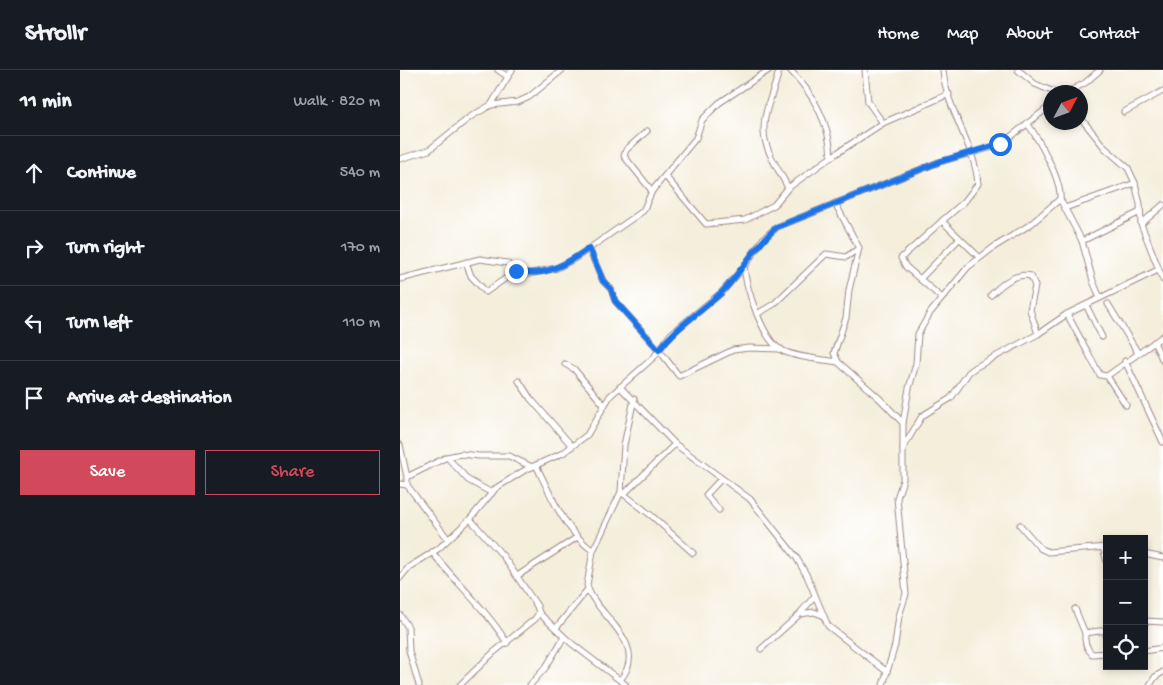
<!DOCTYPE html>
<meta charset="utf-8">
<style>
body{margin:0;font-family:"Gochi Hand",sans-serif;background:#20242c;color:#f1f3f6}
.controls{position:absolute;right:15px;bottom:15px;display:grid;overflow:hidden;border-radius:0px;box-shadow:0 2px 8px #0003}
.controls button{width:45px;height:45px;display:grid;place-items:center;padding:0;border:0;border-bottom:1px solid #363941;background:#171b24;color:#f1f3f6;font:25px sans-serif}
.compass{position:absolute;left:643px;top:15px;width:45px;height:45px;border-radius:50%;background:#171b24;box-shadow:0 2px 8px #0003;rotate:49deg}
.stop{position:absolute;width:15px;height:15px;margin:-11px;border:4px solid #1a73e8;border-radius:50%;background:#fff}
.stop.end{background:#1a73e8;border-color:#fff;box-shadow:0 1px 5px #0008}
.list{margin:0;padding:0;list-style:none}
h2{display:flex;justify-content:space-between;align-items:center;height:65px;margin:0;padding:0 20px;font-size:21px}
h2 small{font-size:16px;font-weight:400;color:#9ea1a6}
.list li{display:grid;grid-template-columns:32px 1fr auto;gap:15px;align-items:center;box-sizing:border-box;height:75px;padding:0 20px;border-top:1px solid #363941}
.list b{display:block;font-size:19px;white-space:nowrap}
.list em{font-size:16px;font-style:normal;color:#9ea1a6}
.actions{display:flex;gap:10px;padding:15px 20px}
.actions a{flex:1;padding:11px 0;border:1px solid #d1495b;border-radius:0px;text-align:center;font-size:18px;color:#d1495b}
.actions .main{background:#d1495b;color:#fff}
.icon{flex:none;width:28px;height:28px;fill:none;stroke:currentColor;stroke-width:2;stroke-linecap:round;stroke-linejoin:round}
.map{position:relative;flex:none;width:763px;height:615px;overflow:hidden}
header{display:flex;align-items:center;gap:30px;box-sizing:border-box;height:70px;padding:0 25px;background:#171b24;border-bottom:1px solid #363941}
header strong{font-size:24px}
nav{display:flex;gap:28px;margin-inline-start:auto;font-size:18px}
main{display:flex}
aside{flex:1;background:#171b24}
.map>svg:first-child{display:block}
</style>
<header>
<strong>Strollr</strong>
<nav><a>Home</a><a>Map</a><a>About</a><a>Contact</a></nav>
</header>
<main>
<aside>
<h2>11 min<small>Walk · 820 m</small></h2>
<ul class="list">
<li><svg class="icon" aria-label="ahead" viewBox="0 0 24 24"><path d="M12 20V5M6 11l6-6 6 6"/></svg><div><b>Continue</b></div><em>540 m</em></li>
<li><svg class="icon" aria-label="right" viewBox="0 0 24 24"><path d="M7 20v-9h11M14 6l5 5-5 5"/></svg><div><b>Turn right</b></div><em>170 m</em></li>
<li><svg class="icon" aria-label="left" viewBox="0 0 24 24"><path d="M17 20v-9H6M10 6l-5 5 5 5"/></svg><div><b>Turn left</b></div><em>110 m</em></li>
<li><svg class="icon" aria-label="arrive" viewBox="0 0 24 24"><path d="M6 21V4h12l-3 4 3 4H6"/></svg><div><b>Arrive at destination</b></div></li>
</ul>
<div class="actions"><a class="main">Save</a><a>Share</a></div>
</aside>
<div class="map">
<svg width="763" height="615" viewBox="0 0 763 615">
<rect width="100%" height="100%" fill="#fff"/>
<filter id="ink" filterUnits="userSpaceOnUse"><feTurbulence type="fractalNoise" baseFrequency=".02" numOctaves="2"/><feDisplacementMap in="SourceGraphic" scale="10" xChannelSelector="R" yChannelSelector="G"/><feConvolveMatrix kernelMatrix="1 2 1 2 8 2 1 2 1" color-interpolation-filters="sRGB"/></filter>
<filter id="wash" filterUnits="userSpaceOnUse"><feTurbulence type="fractalNoise" baseFrequency=".0096" numOctaves="4" result="noise"/><feDisplacementMap in="SourceGraphic" scale="20" xChannelSelector="R" yChannelSelector="G"/><feGaussianBlur stdDeviation="1.12" result="paint"/><feColorMatrix in="noise" values="0 0 0 0 0 0 0 0 0 0 0 0 0 0 0 0 0 1.4 0 .05"/><feComposite in="paint" operator="in"/></filter>
<g filter="url(#wash)">
<rect width="100%" height="100%" fill="#f4eedb"/>
</g>
<g filter="url(#ink)">
<g fill="none" stroke-linecap="round" stroke-linejoin="round">
<defs>
<g id="minor">
<path d="M 98,0 L 108,7"/>
<path d="M 379,0 C 375,20 363,41 364,61 C 364,80 380,101 388,118"/>
<path d="M 465,0 L 468,32 L 483,53"/>
<path d="M 543,0 C 546,40 575,74 578,114 L 564,132 L 542,151 L 579,187"/>
<path d="M 618,0 L 635,14 L 654,22"/>
<path d="M 668,22 L 685,13 L 700,0"/>
<path d="M 91,35 L 112,0"/>
<path d="M 724,42 L 763,21"/>
<path d="M 680,47 L 705,78 L 728,98 L 735,113 L 740,134 L 741,154 L 763,210"/>
<path d="M 247,61 L 226,80 L 224,86 L 252,121"/>
<path d="M 431,87 L 483,53 L 549,24"/>
<path d="M 0,89 L 29,80 L 70,47 L 91,35 L 118,32 L 129,27 L 162,0"/>
<path d="M 265,106 L 306,154 L 345,150 L 374,135 L 388,118 L 431,87 C 430,54 413,23 390,0"/>
<path d="M 660,129 L 682,171 L 693,211 L 700,228"/>
<path d="M 435,133 L 459,178 L 449,220 L 446,248 L 434,283 L 438,292 L 480,329 L 503,353"/>
<path d="M 665,138 L 735,113"/>
<path d="M 741,154 L 763,135"/>
<path d="M 682,171 L 740,142"/>
<path d="M 189,179 L 203,211 L 211,219 L 215,231 L 259,280 L 279,306 L 333,280 L 349,278 L 381,279"/>
<path d="M 66,192 L 71,206 L 86,222 L 116,201"/>
<path d="M 344,197 C 346,217 362,269 381,280 C 397,288 420,289 438,292"/>
<path d="M 0,209 L 80,189 L 107,193 L 116,201 L 128,204 L 157,198 L 174,189 L 243,141 L 252,121 L 296,68 L 302,50 L 319,33 L 369,0"/>
<path d="M 520,209 L 559,169"/>
<path d="M 591,225 C 601,215 615,202 631,206 L 635,216 L 630,240 L 638,264"/>
<path d="M 542,228 L 506,197 L 501,188 L 542,151"/>
<path d="M 708,234 L 738,283"/>
<path d="M 686,235 L 702,267"/>
<path d="M 357,244 L 374,234 L 426,184 L 446,187 L 458,179"/>
<path d="M 667,244 L 700,305 L 707,306"/>
<path d="M 754,272 L 763,291"/>
<path d="M 725,291 L 763,372"/>
<path d="M 165,294 L 174,299 L 203,334"/>
<path d="M 119,311 L 130,328 L 172,376"/>
<path d="M 220,317 L 275,374 L 350,429 L 396,487 L 407,506 L 428,556 L 486,601"/>
<path d="M 726,335 L 707,306 L 763,266"/>
<path d="M 0,375 L 7,407"/>
<path d="M 503,378 L 522,346 L 551,328 L 569,302 L 576,297 L 638,264 L 667,244 L 758,200"/>
<path d="M 47,387 L 68,410 L 92,423"/>
<path d="M 136,395 C 152,428 164,459 193,481"/>
<path d="M 0,414 L 7,415 L 48,469"/>
<path d="M 7,415 L 7,407 L 47,387 L 61,384 L 79,386 L 109,386 L 132,397"/>
<path d="M 221,422 L 252,446 L 293,483"/>
<path d="M 224,424 L 275,374"/>
<path d="M 319,440 L 306,425 L 321,409"/>
<path d="M 620,455 L 640,478 L 648,482 L 707,477"/>
<path d="M 703,477 L 707,492"/>
<path d="M 32,482 C 57,514 86,539 107,573"/>
<path d="M 744,484 L 763,488"/>
<path d="M 117,506 L 176,468"/>
<path d="M 0,508 L 9,497 L 38,479 L 70,449 L 96,418 L 125,400 L 163,383 L 187,365 L 210,326 L 254,287 L 271,264 L 321,223 L 344,197 L 363,169 L 377,157 L 539,92 L 600,75 L 650,36"/>
<path d="M 675,539 L 685,563 L 707,560"/>
<path d="M 401,542 L 415,526"/>
<path d="M 139,543 L 171,573 L 226,615"/>
<path d="M 0,545 L 8,557 L 9,581 L 19,615"/>
<path d="M 744,551 L 763,552"/>
<path d="M 156,558 L 188,519"/>
<path d="M 706,561 L 706,583"/>
<path d="M 685,563 C 684,571 686,578 692,584 L 707,583"/>
<path d="M 361,579 L 400,544 L 414,542 L 422,545"/>
<path d="M 744,581 L 763,578"/>
<path d="M 220,610 C 252,573 193,544 187,515 L 193,481 L 221,422 L 224,375 L 234,329"/>
<path d="M 60,615 L 93,583 L 135,549 L 139,543 L 137,536 L 103,486 L 70,449"/>
<path d="M 130,615 L 146,597 L 164,567"/>
<path d="M 483,615 L 495,575 L 499,546 L 506,524 L 497,428 L 503,410 L 503,353 L 509,318 L 516,294 L 518,264 L 530,243 L 568,197 L 594,177 L 631,154 L 660,129 C 662,110 638,68 627,53"/>
<path d="M 750,615 L 755,607 L 763,602"/>
</g>
</defs>
<use href="#minor" stroke="#9f8683" stroke-width="7"/>
<use href="#minor" stroke="#fff" stroke-width="5"/>
</g>
</g>
<g fill="none" stroke-linecap="round" stroke-linejoin="round" filter="url(#ink)">
<path stroke="#1a73e8" stroke-width="6" d="M 116,201 C 144,208 167,194 189,178 L 203,211 L 211,219 L 215,231 L 259,280 C 277,256 301,242 322,222 C 342,202 355,175 377,157 L 539,92 L 600,74"/>
</g>
</svg>
<div class="controls">
<button>+</button>
<button>−</button>
<button><svg class="icon" aria-label="locate" viewBox="0 0 24 24"><circle cx="12" cy="12" r="6"/><path d="M12 2v4M12 18v4M2 12h4M18 12h4"/></svg></button>
</div>
<svg class="compass" viewBox="-18 -18 36 36"><path d="M0-13l5 13h-10z" fill="#e53935"/><path d="M0 13l5-13h-10z" fill="#9ea1a6"/></svg>
<div class="stop" style="left:600px;top:74px"></div>
<div class="stop end" style="left:116px;top:201px"></div>
</div>
</main>
